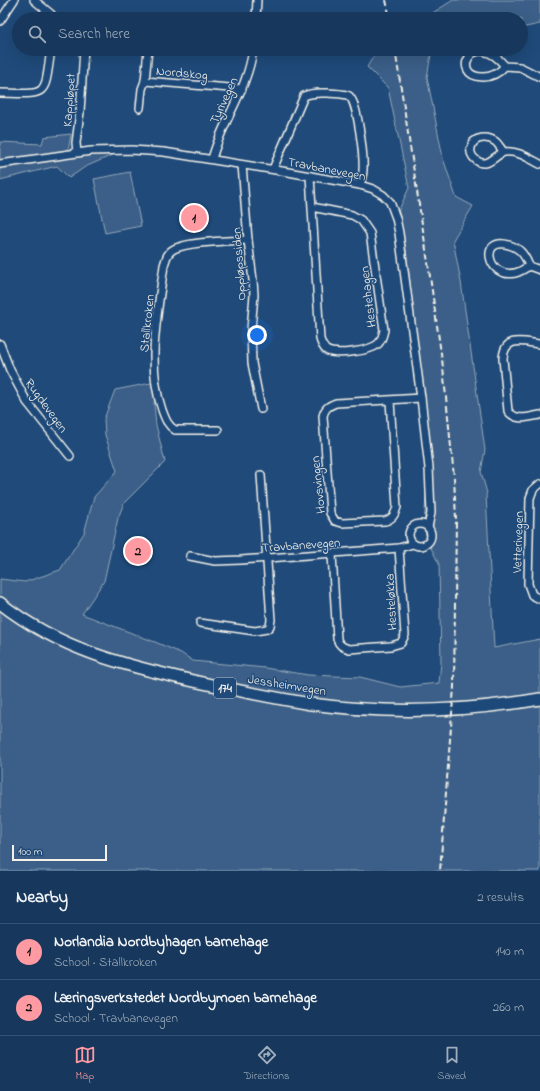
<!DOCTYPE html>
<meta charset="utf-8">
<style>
body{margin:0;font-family:"Indie Flower",sans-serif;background:#244365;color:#f1f3f6}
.scale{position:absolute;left:12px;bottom:10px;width:95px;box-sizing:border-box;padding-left:4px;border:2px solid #f4f1e8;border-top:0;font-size:11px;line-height:14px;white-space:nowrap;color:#f4f1e8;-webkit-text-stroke:3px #1f4a7a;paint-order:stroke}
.you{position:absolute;left:257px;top:335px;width:14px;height:14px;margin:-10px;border:3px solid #fff;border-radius:50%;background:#1a73e8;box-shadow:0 0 0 6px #1a73e833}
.badge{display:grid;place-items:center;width:26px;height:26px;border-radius:50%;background:#ff9aa2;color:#111;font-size:13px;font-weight:700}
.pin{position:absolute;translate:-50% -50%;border:2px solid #fff;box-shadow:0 1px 4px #0006}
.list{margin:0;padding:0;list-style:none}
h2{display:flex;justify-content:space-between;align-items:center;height:52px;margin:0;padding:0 16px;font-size:17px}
h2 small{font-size:13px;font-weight:400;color:#9eacbb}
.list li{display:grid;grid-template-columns:26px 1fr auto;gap:12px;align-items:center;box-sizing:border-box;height:56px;padding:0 16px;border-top:1px solid #365272}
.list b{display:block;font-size:15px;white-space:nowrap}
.list p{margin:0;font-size:13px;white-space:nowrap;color:#9eacbb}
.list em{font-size:13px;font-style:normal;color:#9eacbb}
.icon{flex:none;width:22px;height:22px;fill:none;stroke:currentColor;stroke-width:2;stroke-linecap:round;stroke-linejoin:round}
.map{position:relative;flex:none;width:540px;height:871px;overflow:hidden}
.search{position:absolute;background:#17385c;box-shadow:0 4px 16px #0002;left:12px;right:12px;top:12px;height:44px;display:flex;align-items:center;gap:10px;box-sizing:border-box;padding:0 14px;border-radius:22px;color:#9eacbb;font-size:15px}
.sheet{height:164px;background:#17385c}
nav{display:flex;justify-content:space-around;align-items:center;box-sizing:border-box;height:56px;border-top:1px solid #365272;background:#17385c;font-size:11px;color:#9eacbb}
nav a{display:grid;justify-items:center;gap:2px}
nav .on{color:#ff9aa2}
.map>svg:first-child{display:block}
</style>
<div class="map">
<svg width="540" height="871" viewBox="0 0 540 871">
<rect width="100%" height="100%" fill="#1f4a7a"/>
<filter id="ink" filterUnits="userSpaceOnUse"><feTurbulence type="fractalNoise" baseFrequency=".025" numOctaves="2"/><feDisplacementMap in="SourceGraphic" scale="8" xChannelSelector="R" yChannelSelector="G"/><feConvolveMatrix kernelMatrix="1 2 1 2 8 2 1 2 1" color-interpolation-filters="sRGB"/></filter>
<g filter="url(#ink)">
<g fill="#3a5f88" stroke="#97a8b8">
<path d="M 453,0 L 540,0 L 540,24 L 521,28 L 521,19 L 423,19 Z"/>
<path d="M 378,49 L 432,49 L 427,77 L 443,158 L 456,197 L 473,206 L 453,240 L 461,282 L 485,450 L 481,472 L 487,493 L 486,494 L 494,648 L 540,639 L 540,871 L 0,871 L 0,579 L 25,582 L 60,570 L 84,533 L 94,497 L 117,471 L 105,435 L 104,419 L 115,390 L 156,382 L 154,404 L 156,425 L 165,462 L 124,503 L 118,518 L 104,581 L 82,614 L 155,642 L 181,653 L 193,661 L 265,668 L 308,675 L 360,677 L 400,687 L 439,683 L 441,662 L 439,564 L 429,544 L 424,529 L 427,476 L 415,352 L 415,324 L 406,249 L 397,214 L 409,188 L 388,88 L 367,67 Z"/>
<path d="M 71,134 L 68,152 L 124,150 L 85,167 L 69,178 L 57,166 L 0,180 L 0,142 L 42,144 L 44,137 Z"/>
<path d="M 130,172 L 141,226 L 105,233 L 94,179 Z"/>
</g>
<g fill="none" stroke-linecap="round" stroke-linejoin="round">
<defs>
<g id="minor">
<path d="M 34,0 L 51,14 L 54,19"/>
<path d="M 256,19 L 257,0"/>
<path d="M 0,21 L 14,0"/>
<path d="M 505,66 C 499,73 492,77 483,77 C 449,77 473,27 505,66 L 520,67 L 540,77"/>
<path d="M 145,81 L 242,89"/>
<path d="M 0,93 C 49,94 44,98 51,49"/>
<path d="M 140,108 L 142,89 L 145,81 L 148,49"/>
<path d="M 77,152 L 76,143 L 80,112 L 84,49"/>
<path d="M 504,152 C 501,149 499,145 496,142 C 488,136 473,136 471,148 C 470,152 472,157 475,159 C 487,171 496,153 505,152 C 517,150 530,159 540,164"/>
<path d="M 212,159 C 222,121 248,89 253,49"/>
<path d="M 0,164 L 91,151 L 131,150 L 164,152 L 288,172 L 360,185 L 373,189 L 383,195 L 390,202 L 396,218 L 399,233 L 421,398 L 429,468 L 431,513 L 428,527"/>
<path d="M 242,165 L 248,240 L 253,280 L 254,295 L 251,329 L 252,363 L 261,409"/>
<path d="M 273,169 L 304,96 C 312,92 319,93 328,93 C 334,94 343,93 349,96 C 358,102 364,159 363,170 C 363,175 361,180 360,185"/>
<path d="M 310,176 L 320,339 C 321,343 323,347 326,350 C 335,356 370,351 378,344 C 382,340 383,335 384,330 L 370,233 L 361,220 L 352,215 L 312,207"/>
<path d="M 529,266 C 525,255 520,248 509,245 C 479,236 487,279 515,273 C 520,272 524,269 529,266 L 540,270"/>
<path d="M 0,344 L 10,370 L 27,402 L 70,456"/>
<path d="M 540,344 C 523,342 504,335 503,359 L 508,411 C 517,422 528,417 540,415"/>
<path d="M 390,401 L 397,507 C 395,514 393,519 385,521 L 342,523 L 335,521 L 330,513 L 323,416 C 325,408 328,406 336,403 L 421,398"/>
<path d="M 218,430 L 175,430 C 167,425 165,418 162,410 C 146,363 158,313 164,265 C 166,260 166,255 171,251 C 182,241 232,241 248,240"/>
<path d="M 540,484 L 533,490 L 530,498 L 528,584 L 532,595 L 540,599"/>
<circle cx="420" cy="535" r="11"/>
<path d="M 332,554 L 337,639 C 339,645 342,647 349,649 L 391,646 L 401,643 L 405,635 L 399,548"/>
<path d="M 190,556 L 215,561 L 241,560 L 399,548 L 413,544"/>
<path d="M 200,623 L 255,631 L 267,629 L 270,626 L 271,620 L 261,475"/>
</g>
<path id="primary" d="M 0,603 C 60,650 126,666 198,682 C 235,690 273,698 311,704 C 386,714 465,712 540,699"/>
</defs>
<use href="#minor" stroke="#f4f1e8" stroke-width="10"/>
<use href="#primary" stroke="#f4f1e8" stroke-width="14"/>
<use href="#minor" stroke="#1f4a7a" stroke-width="7"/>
<use href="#primary" stroke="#1f4a7a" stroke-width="11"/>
<g stroke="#f4f1e8" stroke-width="2" stroke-dasharray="6 3" stroke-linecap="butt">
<path d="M 386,0 L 390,19"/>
<path d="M 395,49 L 427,256 L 443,367 L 454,477 L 456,519 L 454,687 L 440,871"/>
</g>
</g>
</g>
<g text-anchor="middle" stroke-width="3" stroke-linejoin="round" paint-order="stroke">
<rect fill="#1f4a7a" stroke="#b4bfc7" stroke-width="1" x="214" y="678" width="22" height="20" rx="3"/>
<g font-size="12" font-weight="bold" fill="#f4f1e8">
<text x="225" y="692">174</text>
</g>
<g font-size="13" fill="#f4f1e8" stroke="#1f4a7a">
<text transform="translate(182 72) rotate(5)" y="5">Nordskog</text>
<text transform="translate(68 100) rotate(-86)" y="5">Kappløpet</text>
<text transform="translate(223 100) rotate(-65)" y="5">Tyrivegen</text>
<text transform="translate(327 168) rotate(11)" y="5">Travbanevegen</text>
<text transform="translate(238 264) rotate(-94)" y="5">Oppløpssiden</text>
<text transform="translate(367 297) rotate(-97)" y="5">Hestehagen</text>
<text transform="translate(146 323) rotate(-84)" y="5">Stallkroken</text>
<text transform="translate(47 405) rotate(54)" y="5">Rugdevegen</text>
<text transform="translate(317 485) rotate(-96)" y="5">Hovsvingen</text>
<text transform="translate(517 542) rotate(-88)" y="5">Vetterivegen</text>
<text transform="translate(301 544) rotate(-4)" y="5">Travbanevegen</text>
<text transform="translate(390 602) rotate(-93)" y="5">Hesteløkka</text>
<text transform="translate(287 684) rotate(9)" y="5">Jessheimvegen</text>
</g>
</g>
</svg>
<div class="scale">100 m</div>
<div class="you"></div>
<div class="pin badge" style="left:194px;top:218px">1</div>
<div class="pin badge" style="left:138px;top:551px">2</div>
<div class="search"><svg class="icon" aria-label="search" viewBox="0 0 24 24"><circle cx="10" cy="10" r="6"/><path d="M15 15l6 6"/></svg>Search here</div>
</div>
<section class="sheet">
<h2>Nearby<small>2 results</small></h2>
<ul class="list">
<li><span class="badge">1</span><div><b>Norlandia Nordbyhagen barnehage</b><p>School · Stallkroken</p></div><em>140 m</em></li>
<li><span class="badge">2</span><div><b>Læringsverkstedet Nordbymoen barnehage</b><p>School · Travbanevegen</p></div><em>260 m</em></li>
</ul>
</section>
<nav>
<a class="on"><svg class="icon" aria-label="map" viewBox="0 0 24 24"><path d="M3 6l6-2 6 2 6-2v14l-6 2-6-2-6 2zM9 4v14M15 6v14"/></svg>Map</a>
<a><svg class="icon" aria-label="directions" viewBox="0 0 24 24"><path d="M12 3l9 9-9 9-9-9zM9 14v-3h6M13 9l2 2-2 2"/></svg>Directions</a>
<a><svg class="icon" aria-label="saved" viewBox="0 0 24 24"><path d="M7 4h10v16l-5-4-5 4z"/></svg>Saved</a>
</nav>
